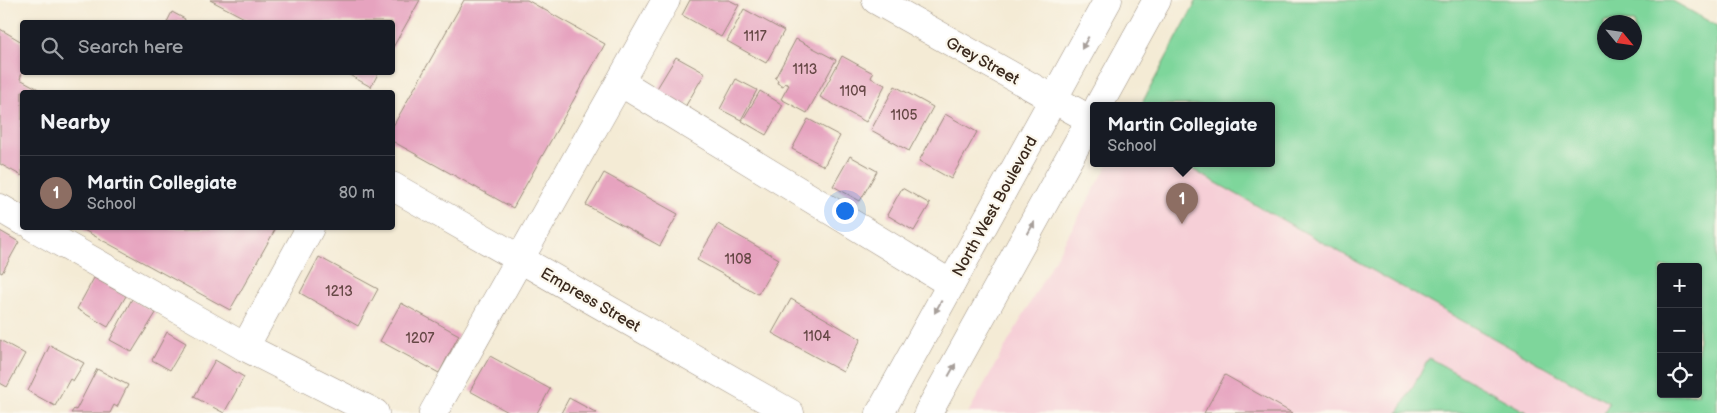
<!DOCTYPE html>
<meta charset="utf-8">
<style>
body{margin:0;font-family:"Balsamiq Sans",sans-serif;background:#242831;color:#f1f3f6}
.controls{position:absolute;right:15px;bottom:15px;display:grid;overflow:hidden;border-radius:5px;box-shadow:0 1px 4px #0004}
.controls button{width:45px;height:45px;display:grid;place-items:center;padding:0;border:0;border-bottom:1px solid #363941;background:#171b24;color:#f1f3f6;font:25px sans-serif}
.compass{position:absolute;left:1597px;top:15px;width:45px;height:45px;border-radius:50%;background:#171b24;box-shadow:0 1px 4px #0004;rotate:119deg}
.you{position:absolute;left:844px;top:210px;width:18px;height:18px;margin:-12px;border:4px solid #fff;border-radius:50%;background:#1a73e8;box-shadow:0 0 0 8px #1a73e833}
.badge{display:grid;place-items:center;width:32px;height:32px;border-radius:50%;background:#b45309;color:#fff;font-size:16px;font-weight:700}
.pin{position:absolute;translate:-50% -41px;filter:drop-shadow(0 1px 2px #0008)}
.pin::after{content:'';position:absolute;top:26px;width:18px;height:15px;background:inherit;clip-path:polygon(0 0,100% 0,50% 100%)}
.popup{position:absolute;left:1090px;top:102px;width:185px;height:65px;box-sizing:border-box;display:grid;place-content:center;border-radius:5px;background:#171b24;filter:drop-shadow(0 1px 4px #0005);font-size:16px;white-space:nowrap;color:#9ea1a6}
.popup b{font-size:19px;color:#f1f3f6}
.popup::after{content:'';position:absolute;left:50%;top:100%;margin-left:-10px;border:10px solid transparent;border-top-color:#171b24}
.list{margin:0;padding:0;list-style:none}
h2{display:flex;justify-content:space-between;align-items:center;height:65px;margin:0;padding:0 20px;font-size:21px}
h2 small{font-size:16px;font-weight:400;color:#9ea1a6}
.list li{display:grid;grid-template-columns:32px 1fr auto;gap:15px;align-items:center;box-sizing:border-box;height:75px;padding:0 20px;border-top:1px solid #363941}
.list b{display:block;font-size:19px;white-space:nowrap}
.list p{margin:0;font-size:16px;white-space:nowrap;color:#9ea1a6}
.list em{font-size:16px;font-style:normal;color:#9ea1a6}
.icon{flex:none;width:28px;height:28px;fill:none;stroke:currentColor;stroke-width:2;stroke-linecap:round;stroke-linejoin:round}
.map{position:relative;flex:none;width:1717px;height:413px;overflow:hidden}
.search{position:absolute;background:#171b24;box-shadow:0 1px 4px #0004;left:20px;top:20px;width:375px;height:55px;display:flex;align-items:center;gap:12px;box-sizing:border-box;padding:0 18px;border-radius:5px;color:#9ea1a6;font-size:19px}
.panel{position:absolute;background:#171b24;box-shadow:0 1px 4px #0004;left:20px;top:90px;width:375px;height:140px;border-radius:5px}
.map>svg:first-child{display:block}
</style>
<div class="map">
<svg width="1717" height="413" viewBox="0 0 1717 413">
<rect width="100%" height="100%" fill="#fbf7ec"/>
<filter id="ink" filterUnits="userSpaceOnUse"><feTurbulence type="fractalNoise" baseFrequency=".02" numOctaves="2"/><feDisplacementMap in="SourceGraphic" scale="10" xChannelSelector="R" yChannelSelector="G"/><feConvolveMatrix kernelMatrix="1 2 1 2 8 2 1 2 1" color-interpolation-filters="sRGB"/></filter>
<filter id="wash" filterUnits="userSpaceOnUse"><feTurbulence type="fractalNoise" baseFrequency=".0096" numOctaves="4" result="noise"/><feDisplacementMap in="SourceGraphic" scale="20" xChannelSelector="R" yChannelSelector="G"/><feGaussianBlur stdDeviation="1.12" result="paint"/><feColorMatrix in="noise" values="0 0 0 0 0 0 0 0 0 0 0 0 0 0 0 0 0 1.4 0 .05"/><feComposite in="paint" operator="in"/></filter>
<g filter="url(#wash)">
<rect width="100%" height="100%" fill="#f4ebd5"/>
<path fill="#f6cfd7" d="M 1109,163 L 1181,163 L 1609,403 L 1604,413 L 968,413 Z"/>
<g fill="#7ed69b" stroke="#5c805c" fill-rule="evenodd">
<path d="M 1197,0 L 1671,0 L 1717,26 L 1717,413 L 1604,413 L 1609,403 L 1181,163 L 1271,163 L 1271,105 L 1141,105 ZM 1604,22 L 1634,22 L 1634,52 L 1604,52 ZM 1661,267 L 1698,267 L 1698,394 L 1661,394 Z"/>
<path d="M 1429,358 L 1528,413 L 1398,413 Z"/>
</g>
<g id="blocks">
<g fill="#e6a3bf">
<path d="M 210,0 L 420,0 L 392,49 L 392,22 L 252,22 Z"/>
<path d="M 464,0 L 527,0 L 605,44 L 513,208 L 392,141 L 392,128 Z"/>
<path d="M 690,0 L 729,0 L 739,5 L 721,37 L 682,15 Z"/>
<path d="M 744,9 L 784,31 L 766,63 L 727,41 Z"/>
<path d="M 172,12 L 185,19 L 184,22 L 167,22 Z"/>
<path d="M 0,29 L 22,42 L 22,73 L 20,79 L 44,92 L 22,92 L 22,176 L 0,164 Z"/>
<path d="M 796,39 L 836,60 L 807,113 L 781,99 L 789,85 L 785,83 L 783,86 L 777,83 L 778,80 L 775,78 Z"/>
<path d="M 842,56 L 873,73 L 871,78 L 885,85 L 866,122 L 820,97 Z"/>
<path d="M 676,57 L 705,73 L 685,107 L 656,90 Z"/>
<path d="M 344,72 L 379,72 L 371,87 Z"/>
<path d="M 736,79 L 757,90 L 741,120 L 720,109 Z"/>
<path d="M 895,86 L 933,107 L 909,151 L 871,130 Z"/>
<path d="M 760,91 L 783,105 L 766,135 L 742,121 Z"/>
<path d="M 945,114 L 977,132 L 951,179 L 919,161 Z"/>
<path d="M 808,119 L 840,136 L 824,166 L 792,149 Z"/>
<path d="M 850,156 L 877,171 L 860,201 L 833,186 Z"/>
<path d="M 604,173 L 678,214 L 660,246 L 586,205 Z"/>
<path d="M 902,188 L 930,204 L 914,231 L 887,215 Z"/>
<path d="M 718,224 L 779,259 L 758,294 L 697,260 Z"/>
<path d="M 80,228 L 276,228 L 230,310 Z"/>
<path d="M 0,231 L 19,242 L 2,273 L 0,272 Z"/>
<path d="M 319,257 L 378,289 L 358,326 L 300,293 Z"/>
<path d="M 94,278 L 126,296 L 108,327 L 77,309 Z"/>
<path d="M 132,299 L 156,313 L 132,352 L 110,340 Z"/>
<path d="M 791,299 L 861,339 L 843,372 L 772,333 Z"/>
<path d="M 401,303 L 459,335 L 439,373 L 380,341 Z"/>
<path d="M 167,332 L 186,343 L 170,370 L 152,360 Z"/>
<path d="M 0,340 L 25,354 L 7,387 L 0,383 Z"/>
<path d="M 50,345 L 84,363 L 73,381 L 70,379 L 55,406 L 28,391 Z"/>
<path d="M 490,356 L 550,389 L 537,413 L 510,413 L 470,391 Z"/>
<path d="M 215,360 L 244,377 L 224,413 L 194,397 Z"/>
<path d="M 97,369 L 128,385 L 117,407 L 114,405 L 110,413 L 71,413 L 74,409 L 76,410 Z"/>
<path d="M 1225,375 L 1292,413 L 1204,413 Z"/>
<path d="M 569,398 L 597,413 L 561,413 Z"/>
</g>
</g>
</g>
<g filter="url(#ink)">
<use href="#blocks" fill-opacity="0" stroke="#988a7a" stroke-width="1"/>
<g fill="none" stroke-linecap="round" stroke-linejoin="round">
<defs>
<g id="minor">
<path d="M 876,0 L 1091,120"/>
<path d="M 620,82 L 951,284"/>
<path d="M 1099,105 L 1157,0"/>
<path d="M 392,186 L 790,413"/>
<path d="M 0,208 L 22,221"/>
<path d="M 35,228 L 245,347 L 375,413"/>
<path d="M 245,347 L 310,228"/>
<path d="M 433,413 L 666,0"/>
<path d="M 880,413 L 1108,0"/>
<path d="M 928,413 L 1093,115"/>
</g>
</defs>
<use href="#minor" stroke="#988a7a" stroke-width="29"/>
<use href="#minor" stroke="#fff" stroke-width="28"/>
</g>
<defs><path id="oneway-solid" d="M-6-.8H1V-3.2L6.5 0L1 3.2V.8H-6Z" transform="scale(1.25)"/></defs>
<g fill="#a79f9a">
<use href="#oneway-solid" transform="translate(1085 43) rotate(119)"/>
<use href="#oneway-solid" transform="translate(1031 228) rotate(-61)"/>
<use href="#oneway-solid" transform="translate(938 307) rotate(119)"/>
<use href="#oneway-solid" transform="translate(952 370) rotate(-61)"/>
</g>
</g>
<g text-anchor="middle" stroke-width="4.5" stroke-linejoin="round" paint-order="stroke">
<g font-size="14" fill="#664846">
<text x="755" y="41">1117</text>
<text x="805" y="74">1113</text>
<text x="853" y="96">1109</text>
<text x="904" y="120">1105</text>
<text x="738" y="264">1108</text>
<text x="339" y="296">1213</text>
<text x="817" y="341">1104</text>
<text x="420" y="343">1207</text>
</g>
<g font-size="16" fill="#3b2a1e" stroke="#fbf7ec">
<text transform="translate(983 60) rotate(29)" y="6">Grey Street</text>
<text transform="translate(994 206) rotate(-61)" y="6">North West Boulevard</text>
<text transform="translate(591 299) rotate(30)" y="6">Empress Street</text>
</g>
</g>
</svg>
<div class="controls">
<button>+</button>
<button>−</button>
<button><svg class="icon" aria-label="locate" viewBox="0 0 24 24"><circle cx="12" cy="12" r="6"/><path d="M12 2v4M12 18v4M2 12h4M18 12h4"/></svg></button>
</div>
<svg class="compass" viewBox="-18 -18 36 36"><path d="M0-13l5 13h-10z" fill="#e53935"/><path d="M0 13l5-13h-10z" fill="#9ea1a6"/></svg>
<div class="you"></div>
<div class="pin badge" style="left:1182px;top:224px;background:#8d6e63">1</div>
<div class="popup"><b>Martin Collegiate</b>School</div>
<div class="search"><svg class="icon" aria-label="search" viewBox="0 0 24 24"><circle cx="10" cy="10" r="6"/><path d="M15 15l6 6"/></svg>Search here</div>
<section class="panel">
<h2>Nearby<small></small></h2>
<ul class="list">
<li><span class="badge" style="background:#8d6e63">1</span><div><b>Martin Collegiate</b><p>School</p></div><em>80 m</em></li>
</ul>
</section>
</div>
